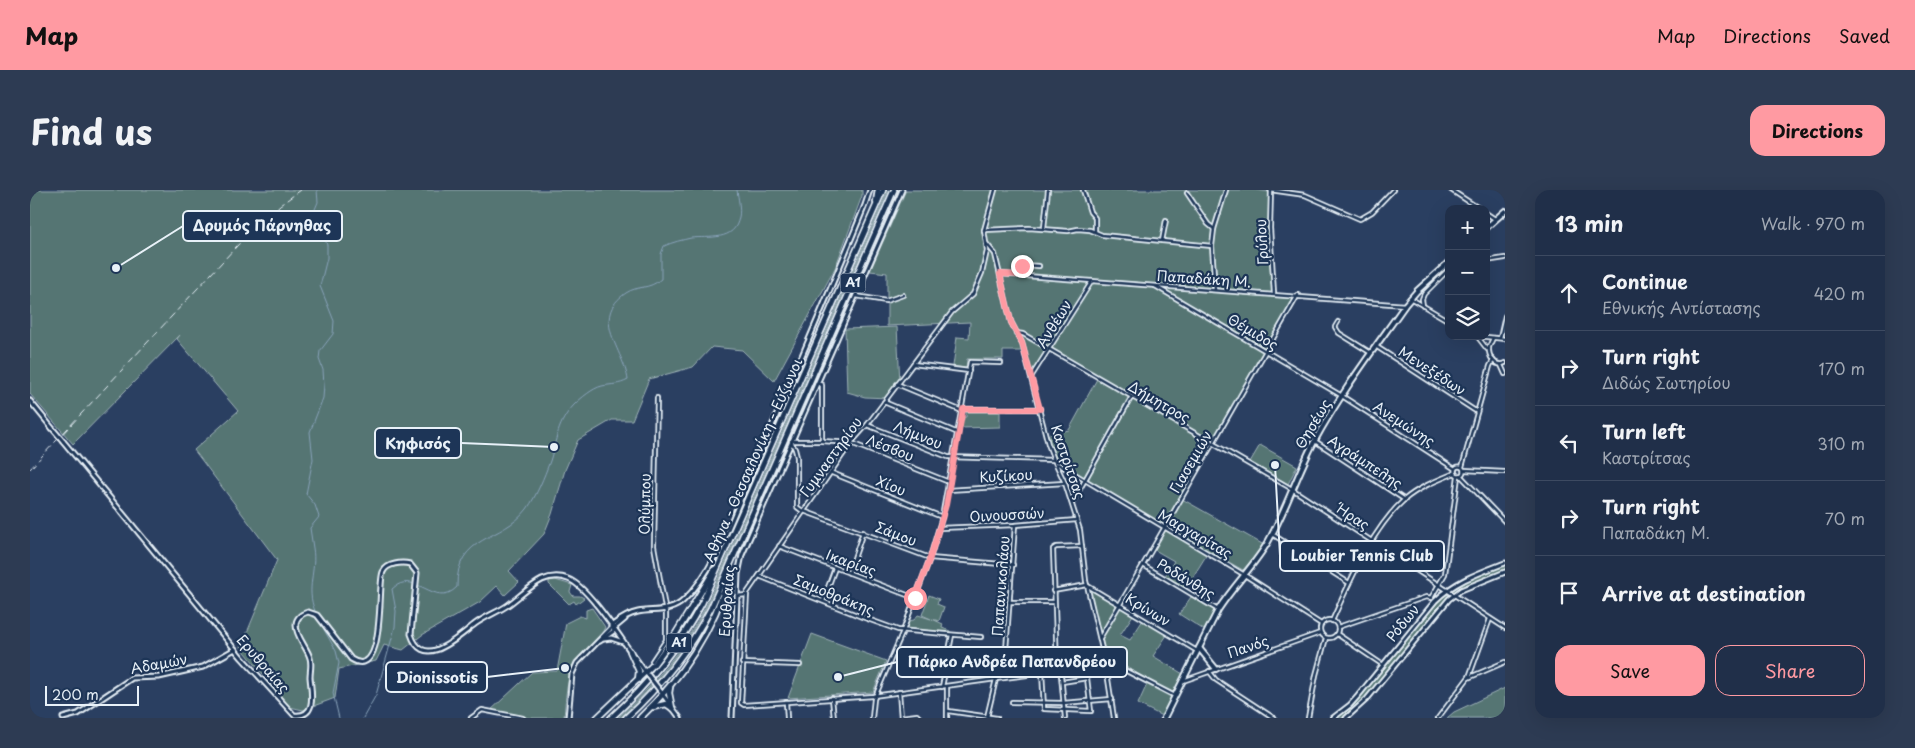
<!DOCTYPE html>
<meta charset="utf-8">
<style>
body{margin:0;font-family:"Playpen Sans",sans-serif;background:#2d3b53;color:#f1f3f6}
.controls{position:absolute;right:15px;top:15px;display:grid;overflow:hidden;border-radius:10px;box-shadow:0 5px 20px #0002}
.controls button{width:45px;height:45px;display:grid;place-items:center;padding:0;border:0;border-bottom:1px solid #3d4a61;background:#202f49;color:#f1f3f6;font:25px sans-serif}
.scale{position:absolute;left:15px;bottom:12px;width:94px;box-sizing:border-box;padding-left:5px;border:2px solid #e8f1f8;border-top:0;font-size:14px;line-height:18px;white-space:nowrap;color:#e8f1f8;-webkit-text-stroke:4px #1d3557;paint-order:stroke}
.stop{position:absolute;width:15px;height:15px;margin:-11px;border:4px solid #ff9aa2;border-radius:50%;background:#fff}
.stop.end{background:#ff9aa2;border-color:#fff;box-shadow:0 1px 5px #0008}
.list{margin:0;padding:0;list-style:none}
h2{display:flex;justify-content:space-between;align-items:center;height:65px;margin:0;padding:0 20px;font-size:21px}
h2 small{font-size:16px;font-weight:400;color:#a2a9b4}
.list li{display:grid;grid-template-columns:32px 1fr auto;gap:15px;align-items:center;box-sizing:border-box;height:75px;padding:0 20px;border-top:1px solid #3d4a61}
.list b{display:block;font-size:19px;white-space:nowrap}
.list p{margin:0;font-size:16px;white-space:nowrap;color:#a2a9b4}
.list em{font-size:16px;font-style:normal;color:#a2a9b4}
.actions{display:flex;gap:10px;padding:15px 20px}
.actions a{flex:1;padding:11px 0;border:1px solid #ff9aa2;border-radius:15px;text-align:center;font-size:18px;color:#ff9aa2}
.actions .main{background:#ff9aa2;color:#111}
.icon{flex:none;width:28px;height:28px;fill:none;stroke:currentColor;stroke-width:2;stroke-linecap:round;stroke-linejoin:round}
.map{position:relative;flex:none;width:1475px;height:528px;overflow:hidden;border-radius:15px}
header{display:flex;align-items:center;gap:30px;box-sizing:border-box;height:70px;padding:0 25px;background:#ff9aa2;color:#111}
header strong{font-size:24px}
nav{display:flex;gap:28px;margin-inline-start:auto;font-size:18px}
.intro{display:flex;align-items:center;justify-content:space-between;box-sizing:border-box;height:120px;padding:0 30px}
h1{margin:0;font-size:35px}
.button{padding:12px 22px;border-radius:15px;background:#ff9aa2;color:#111;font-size:18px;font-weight:700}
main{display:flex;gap:30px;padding:0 30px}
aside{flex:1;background:#202f49;border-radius:15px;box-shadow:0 5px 20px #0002}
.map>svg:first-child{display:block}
</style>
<header>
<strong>Map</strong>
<nav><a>Map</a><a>Directions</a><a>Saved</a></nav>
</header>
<div class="intro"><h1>Find us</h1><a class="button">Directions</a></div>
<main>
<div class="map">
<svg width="1475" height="528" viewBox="0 0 1475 528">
<rect width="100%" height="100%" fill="#2a3f61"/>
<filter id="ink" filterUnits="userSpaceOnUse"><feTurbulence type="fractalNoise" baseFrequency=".02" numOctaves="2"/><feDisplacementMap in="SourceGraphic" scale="10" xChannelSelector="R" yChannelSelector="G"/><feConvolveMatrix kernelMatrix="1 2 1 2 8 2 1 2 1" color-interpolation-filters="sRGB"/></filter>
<g filter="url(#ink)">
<g fill="#547473" stroke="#9eb2b6">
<path d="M 0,0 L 832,0 L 832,6 L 805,78 L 744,191 L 712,160 L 682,157 L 663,177 L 619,189 L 602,230 L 582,230 L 548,250 L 535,280 L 522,324 L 514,344 L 479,381 L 489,392 L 475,405 L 467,396 L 450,412 L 392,445 L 373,460 L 354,455 L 346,471 L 309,479 L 305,508 L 273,520 L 260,517 L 211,457 L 247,370 L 164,260 L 208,221 L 147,149 L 150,145 L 43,254 L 0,204 Z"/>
<path d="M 858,0 L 859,0 L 677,416 C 654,459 626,495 590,528 L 588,528 C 624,495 653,459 676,416 Z"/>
<path d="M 876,0 L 1226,0 L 1239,2 L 1239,54 L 1242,105 L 1266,107 L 1133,338 L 1027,273 L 1024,270 L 1016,245 L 1039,240 L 1067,189 L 1020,160 L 1001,186 L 995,161 L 973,161 L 973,169 L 937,169 L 936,178 L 923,176 L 927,147 L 939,148 L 940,132 L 857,136 L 857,83 L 840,81 Z"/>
<path d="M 867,137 L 870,192 L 858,208 L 835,207 L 817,202 L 815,139 Z"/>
<path d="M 936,222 L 970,222 L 970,237 L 930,238 L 934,227 L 936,227 Z"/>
<path d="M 1230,255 L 1267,276 L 1258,294 L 1220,272 Z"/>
<path d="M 1152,309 L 1234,355 L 1213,380 L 1179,361 L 1156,398 L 1135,386 L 1144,371 L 1123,359 Z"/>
<path d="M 1475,375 L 1475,380 L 1424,402 L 1421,400 L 1438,390 Z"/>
<path d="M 525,390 L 542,395 L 540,402 L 543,406 L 550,406 L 554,408 L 546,414 L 544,411 L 539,414 L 519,394 L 519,391 Z"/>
<path d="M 1059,398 L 1103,425 L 1090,445 L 1100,450 L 1113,430 L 1137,445 L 1123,466 L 1153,484 L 1132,526 L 1108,514 L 1119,490 L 1075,465 Z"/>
<path d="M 1418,402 L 1418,407 L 1336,507 L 1314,528 L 1305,528 L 1329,508 L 1405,414 L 1415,403 Z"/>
<path d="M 899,405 L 909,409 L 907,414 L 914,417 L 909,431 L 902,429 L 913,434 L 912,438 L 920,441 L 919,444 L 874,441 L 878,431 L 884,430 L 888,425 L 901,429 L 892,425 Z"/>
<path d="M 1161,407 L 1185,420 L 1174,440 L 1149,424 Z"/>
<path d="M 562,418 L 575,437 C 571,448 559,455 552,464 C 536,483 536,504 534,528 L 500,528 L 460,521 L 502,482 L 527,481 L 536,433 L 550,426 L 556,428 L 556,420 Z"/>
<path d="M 782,444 L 856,471 L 843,502 L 758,508 Z"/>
<path d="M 1475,498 L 1475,528 L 1417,528 L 1424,522 Z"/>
</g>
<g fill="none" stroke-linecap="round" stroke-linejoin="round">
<g stroke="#89a3ba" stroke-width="1">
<path d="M 285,421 C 275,398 287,381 283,358 C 282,351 281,345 280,338 L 289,327 L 285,315 L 276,304 L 283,269 L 280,242 L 293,208 L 294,195 L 293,180 L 289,169 L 290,161 L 303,144 L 304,131 L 290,96 L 297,68 L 297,55 L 292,40 L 283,24 L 288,12 L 287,0"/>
<path d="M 287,427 L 306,461 L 309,473 L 303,503 L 309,528"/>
<path d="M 333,528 L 346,505 L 365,437 L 366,421 L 362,399 C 385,377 405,420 427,397 C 426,344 472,352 497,319 C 507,305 514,287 520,271 C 527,249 527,233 544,215 C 551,208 563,198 572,196 C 582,194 589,195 598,190 C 594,160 559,128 596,103 C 608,95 619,100 631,89 L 631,64 L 634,56 C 643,52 652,50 661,48 C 679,46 705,52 709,27 C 711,19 708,8 707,0"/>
</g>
<defs>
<g id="minor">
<path d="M 965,0 L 954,40 L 956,53 L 965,64 L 981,132 L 992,153 L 1018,254 L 1024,270 L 1035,293 L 1050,340 L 1056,391 L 1076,476 L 1084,528"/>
<path d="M 1053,0 L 1060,22 L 1065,28 L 1065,42"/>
<path d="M 1240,0 L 1275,5 L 1330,29 L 1342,22 L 1363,0"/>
<path d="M 1241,0 L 1240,38 L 1244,103"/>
<path d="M 1421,0 L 1450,19"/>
<path d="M 1157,3 L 1178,34 L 1184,39"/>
<path d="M 1456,23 L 1465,29"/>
<path d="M 1014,38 L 1018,0"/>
<path d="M 954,40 L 999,38 L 1038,41 L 1048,39 L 1060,40 L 1072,45 L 1182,56"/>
<path d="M 1132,51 L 1136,30"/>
<path d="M 956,53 L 957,61 L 952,83 L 943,104 L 922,122 L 837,235 L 821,253 L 717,403 L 711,513 L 714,515 L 843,506 L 966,489 L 997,485 L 1072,462"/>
<path d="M 1456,71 L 1475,68"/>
<path d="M 970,84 L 1375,115"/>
<path d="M 992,85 L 992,75 L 1009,76"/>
<path d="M 1125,96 L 1312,206 L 1425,279"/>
<path d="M 1185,100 L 1182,56 L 1184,39 L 1196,0"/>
<path d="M 826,106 L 856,111 L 873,105"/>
<path d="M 1380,108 L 1419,131"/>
<path d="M 1393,116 L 1392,109 L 1394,104 L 1419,79"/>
<path d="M 1308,132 L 1305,137 L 1309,143 L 1341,163"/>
<path d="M 986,143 L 993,144 L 1262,299 L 1475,438"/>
<path d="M 1447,146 L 1457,159"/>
<path d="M 1448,146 L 1475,149"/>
<path d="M 1463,148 L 1459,157 C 1458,166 1465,178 1475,173"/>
<path d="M 1470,148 L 1475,126"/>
<path d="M 1347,157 L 1447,222"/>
<path d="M 883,174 L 939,181"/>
<path d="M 1471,175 L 1475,184"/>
<path d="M 1001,187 L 1062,91"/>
<path d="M 787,193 L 792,195 L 792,251"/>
<path d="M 867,194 L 932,221"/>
<path d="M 854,212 L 928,243"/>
<path d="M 933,219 L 1010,219"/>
<path d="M 837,235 L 918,267 L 1024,270"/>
<path d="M 1285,251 L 1375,310"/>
<path d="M 1028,274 L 1213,384 L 1291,434"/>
<circle cx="1429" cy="281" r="4.5"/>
<path d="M 1432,277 L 1460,176 L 1463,170"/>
<path d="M 1434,280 L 1475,282"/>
<path d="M 802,283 L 912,327"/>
<path d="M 1431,286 L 1475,332"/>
<path d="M 919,292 L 821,253 L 792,251 L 761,251 L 765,259 L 767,267 L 767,317 L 771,320 L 900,368 L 983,375"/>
<path d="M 918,300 L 1035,293"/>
<path d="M 1042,313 L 1101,208"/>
<path d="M 909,338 L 985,335 L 1047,330"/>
<path d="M 1242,344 L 1319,393"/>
<path d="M 749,356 L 885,408"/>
<path d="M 1113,375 L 1188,420"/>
<path d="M 819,383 L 833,342"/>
<path d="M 729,386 L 832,427 L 868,440 L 951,447"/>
<path d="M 1058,396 L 1167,461"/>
<path d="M 1023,401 L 1057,395"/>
<path d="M 707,406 L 716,405"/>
<path d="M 1401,408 L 1415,384 L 1428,286"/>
<path d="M 793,411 L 805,378"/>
<path d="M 979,412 L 1023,412"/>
<circle cx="1299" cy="439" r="9"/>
<path d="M 1302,431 C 1320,391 1342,339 1374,310 C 1389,297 1408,290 1425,283"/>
<path d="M 1308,437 L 1396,407 L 1402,408"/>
<path d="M 1307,444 L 1353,475"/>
<path d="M 1070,448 L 1113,375 L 1268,105"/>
<path d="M 1075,470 L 1145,506"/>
<path d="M 622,471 L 636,450 L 636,423 L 624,356 L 627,208"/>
<path d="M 712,473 L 770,475"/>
<path d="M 1030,474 L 1035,528"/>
<path d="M 1027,475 L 1023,359 L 1026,357 L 1052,356"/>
<path d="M 1012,481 L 1014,519 L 1061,521 L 1057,488 L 1032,492"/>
<path d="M 1179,481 L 1186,490 L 1244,528"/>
<path d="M 1439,487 L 1460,429"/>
<path d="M 974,488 L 985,335"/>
<path d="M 1153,491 L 1290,443"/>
<path d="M 917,496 L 917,528"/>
<path d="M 912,497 L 922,445"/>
<path d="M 869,502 L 871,528"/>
<path d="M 802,508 L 804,528"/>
<path d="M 756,512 L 757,528"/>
<path d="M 982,512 L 1033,513 L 1082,509"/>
<path d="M 918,521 L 967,528"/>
<path d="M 871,527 L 887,525 L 890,528"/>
<path d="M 957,527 L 966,489"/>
<path d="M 441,528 L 452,520 L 493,528"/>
<path d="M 842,528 L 844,509 L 873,441 L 900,368 L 912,327 L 940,172 L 971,173"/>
<path d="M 1278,528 L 1286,485 L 1296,448"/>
<path d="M 1408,528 L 1438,488 L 1475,472"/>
</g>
<g id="tertiary">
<path d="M 33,528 L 48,524 L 102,488 L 129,487 L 173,477 L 205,459"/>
<path d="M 1303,528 L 1320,515 L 1328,506 L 1405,411 C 1425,391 1449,383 1475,373"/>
<path d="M 1316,528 L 1337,509 L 1419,409 L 1431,400 L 1475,382"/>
</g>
<g id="secondary">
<path d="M 0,211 L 22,238"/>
<path d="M 33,251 L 212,468 L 264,525 C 288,528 281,501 280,487 C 280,481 282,474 280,468 C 277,457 266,447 266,435 C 266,428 271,424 278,422 L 287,425 L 321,469 C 357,492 347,393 353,382 C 357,373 372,372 380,374 L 387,383 L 381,444 C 393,482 429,446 445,434 C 456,426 468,422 478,415 C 489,407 500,396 512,390 C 521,386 530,386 538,389 C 556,395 588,444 600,461"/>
<path d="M 581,436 C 589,430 598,424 608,422 C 624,419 641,423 654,410 C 686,380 705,320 723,280 C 761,192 799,104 835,15 L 840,0"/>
<path d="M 583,439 L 595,429"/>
<path d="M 574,449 L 581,448 L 593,452"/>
<path d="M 570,451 L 585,440"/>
<path d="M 604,466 L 616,483"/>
<path d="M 633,505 L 650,528"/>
<path d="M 538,528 L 542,484 L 547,473 L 582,437"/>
<path d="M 702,528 L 708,384 L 712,365 L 872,0"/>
</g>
<g id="primary">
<path d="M 1456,38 L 1475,21"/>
<path d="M 1169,458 L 1186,479"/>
<path d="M 1134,528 L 1188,420 C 1203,396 1224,376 1238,352 C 1256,320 1267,284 1284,252 C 1310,204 1344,159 1375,115 L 1387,101 L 1419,72"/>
</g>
<g id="motorway">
<path d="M 846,12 L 848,0"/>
<path d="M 600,461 L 609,481 L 608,490"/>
<path d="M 640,497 L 639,503 L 642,518"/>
<path d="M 623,517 L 636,514 L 642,518"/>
<path d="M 567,528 L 624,474 L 643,448 L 685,379"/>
<path d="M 581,528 C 618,494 648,458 672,413 L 853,0"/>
<path d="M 596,528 C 631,496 659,460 681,418 L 864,0"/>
<path d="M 610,528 C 650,490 685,438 699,384"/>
</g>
</defs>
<use href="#minor" stroke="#e8f1f8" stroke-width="6"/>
<use href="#tertiary" stroke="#e8f1f8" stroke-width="7"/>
<use href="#secondary" stroke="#e8f1f8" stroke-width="7"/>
<use href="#primary" stroke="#e8f1f8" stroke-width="8"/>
<use href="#motorway" stroke="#e8f1f8" stroke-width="8"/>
<use href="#minor" stroke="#1d3557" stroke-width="2.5"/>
<use href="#tertiary" stroke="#1d3557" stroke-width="3"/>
<use href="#secondary" stroke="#1d3557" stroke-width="3"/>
<use href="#primary" stroke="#1d3557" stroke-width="4"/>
<use href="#motorway" stroke="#1d3557" stroke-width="4.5"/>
<path stroke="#e8f1f8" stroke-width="1" stroke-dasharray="8 4" stroke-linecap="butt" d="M 0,279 L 219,43 L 250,15 L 271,0"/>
<defs>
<g id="secondary-bridge">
<path d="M 22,238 L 33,251"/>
<path d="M 618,485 L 631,502"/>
</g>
</defs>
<use href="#secondary-bridge" stroke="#e8f1f8" stroke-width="7" stroke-linecap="butt"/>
<use href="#secondary-bridge" stroke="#1d3557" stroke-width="3"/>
</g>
</g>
<g fill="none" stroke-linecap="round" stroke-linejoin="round" filter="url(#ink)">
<path stroke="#ff9aa2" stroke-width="6" d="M 885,408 L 900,368 L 916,315 L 933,219 L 1010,219 L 992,153 L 981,132 L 970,84 L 992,85 L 992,76"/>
</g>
<g text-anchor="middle" stroke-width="4.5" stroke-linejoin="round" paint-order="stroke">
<g fill="#1d3557" stroke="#abb9c8" stroke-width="1">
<rect x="810.5" y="83.5" width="25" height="19" rx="4"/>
<rect x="636.5" y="443.5" width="25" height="19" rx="4"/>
</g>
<g font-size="12" font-weight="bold" fill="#e8f1f8">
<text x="823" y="97">Α1</text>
<text x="649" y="457">Α1</text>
</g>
<g font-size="14" fill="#e8f1f8" stroke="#1d3557">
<text transform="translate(1232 52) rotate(-93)" y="5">Γρύλου</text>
<text transform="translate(1174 89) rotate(4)" y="5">Παπαδάκη Μ.</text>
<text transform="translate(1024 134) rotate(-58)" y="5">Ανθέων</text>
<text transform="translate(1223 142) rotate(31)" y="5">Θέμιδος</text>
<text transform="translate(1402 181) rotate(33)" y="5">Μενεξέδων</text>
<text transform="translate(1129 212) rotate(30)" y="5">Δήμητρος</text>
<text transform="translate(1283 234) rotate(-59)" y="5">Θησέως</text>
<text transform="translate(1374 234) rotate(33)" y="5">Ανεμώνης</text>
<text transform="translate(888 245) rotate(22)" y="5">Λήμνου</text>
<text transform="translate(860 258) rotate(21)" y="5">Λέσβου</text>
<text transform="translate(801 267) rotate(-54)" y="5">Γυμναστηρίου</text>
<text transform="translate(723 270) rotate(-66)" y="5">Αθήνα - Θεσσαλονίκη - Εύζωνοι</text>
<text transform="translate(1038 272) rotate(71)" y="5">Καστρίτσας</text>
<text transform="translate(1161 272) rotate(-60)" y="5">Γιασεμιών</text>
<text transform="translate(1335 272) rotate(33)" y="5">Αγράμπελης</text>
<text transform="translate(976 286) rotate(-3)" y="5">Κυζίκου</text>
<text transform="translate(861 296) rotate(22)" y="5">Χίου</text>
<text transform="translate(615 314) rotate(-89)" y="5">Ολύμπου</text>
<text transform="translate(977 325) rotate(-3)" y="5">Οινουσσών</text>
<text transform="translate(1323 327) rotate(33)" y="5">Ήρας</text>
<text transform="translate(866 344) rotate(21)" y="5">Σάμου</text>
<text transform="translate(1165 344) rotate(30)" y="5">Μαργαρίτας</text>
<text transform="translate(821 373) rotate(20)" y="5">Ικαρίας</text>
<text transform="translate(1156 389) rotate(31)" y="5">Ροδάνθης</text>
<text transform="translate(971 396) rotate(-86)" y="5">Παπανικολάου</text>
<text transform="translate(804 405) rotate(22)" y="5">Σαμοθράκης</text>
<text transform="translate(697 411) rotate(-86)" y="5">Ερυθραίας</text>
<text transform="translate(1118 420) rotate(31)" y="5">Κρίνων</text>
<text transform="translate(1373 433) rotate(-51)" y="5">Ρόδων</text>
<text transform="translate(1218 457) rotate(-19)" y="5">Πανός</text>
<text transform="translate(129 474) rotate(-10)" y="5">Αδαμών</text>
<text transform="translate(233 474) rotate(49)" y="5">Ερυθραίας</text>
</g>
</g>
<path fill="none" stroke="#e8f1f8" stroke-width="2" d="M86 78L153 36M524 257L431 253M1245 275L1250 366M808 487L867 472M535 478L457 487"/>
<g fill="#e8f1f8" stroke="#1d3557" stroke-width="2">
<circle cx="86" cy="78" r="5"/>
<circle cx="524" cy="257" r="5"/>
<circle cx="1245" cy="275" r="5"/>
<circle cx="808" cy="487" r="5"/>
<circle cx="535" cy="478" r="5"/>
</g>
<g fill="#1d3557" stroke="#e8f1f8" stroke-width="2">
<rect x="153" y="21" width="159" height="30" rx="5"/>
<rect x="345" y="238" width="86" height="30" rx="5"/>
<rect x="1250" y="351" width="164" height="30" rx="5"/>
<rect x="867" y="457" width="230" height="30" rx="5"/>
<rect x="356" y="472" width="101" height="30" rx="5"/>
</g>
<g font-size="15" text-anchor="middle" font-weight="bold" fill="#e8f1f8">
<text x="232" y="41">Δρυμός Πάρνηθας</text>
<text x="388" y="259">Κηφισός</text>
<text x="1332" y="371">Loubier Tennis Club</text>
<text x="982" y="477">Πάρκο Ανδρέα Παπανδρέου</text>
<text x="407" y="493">Dionissotis</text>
</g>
</svg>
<div class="controls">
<button>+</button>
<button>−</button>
<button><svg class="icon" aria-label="layers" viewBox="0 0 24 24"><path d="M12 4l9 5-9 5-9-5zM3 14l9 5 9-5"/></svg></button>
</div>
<div class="scale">200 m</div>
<div class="stop" style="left:885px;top:408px"></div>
<div class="stop end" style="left:992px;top:76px"></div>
</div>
<aside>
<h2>13 min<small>Walk · 970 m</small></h2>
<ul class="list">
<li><svg class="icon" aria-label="ahead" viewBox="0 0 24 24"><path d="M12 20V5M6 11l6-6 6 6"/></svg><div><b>Continue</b><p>Εθνικής Αντίστασης</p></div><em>420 m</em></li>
<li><svg class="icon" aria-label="right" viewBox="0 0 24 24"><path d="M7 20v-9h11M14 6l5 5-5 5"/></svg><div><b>Turn right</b><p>Διδώς Σωτηρίου</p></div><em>170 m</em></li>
<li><svg class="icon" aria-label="left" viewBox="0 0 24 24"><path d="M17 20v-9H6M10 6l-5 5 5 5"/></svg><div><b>Turn left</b><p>Καστρίτσας</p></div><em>310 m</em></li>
<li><svg class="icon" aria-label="right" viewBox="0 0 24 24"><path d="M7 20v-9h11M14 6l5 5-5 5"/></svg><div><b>Turn right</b><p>Παπαδάκη Μ.</p></div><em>70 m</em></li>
<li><svg class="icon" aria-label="arrive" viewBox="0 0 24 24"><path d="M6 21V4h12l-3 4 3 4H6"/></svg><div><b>Arrive at destination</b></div></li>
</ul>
<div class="actions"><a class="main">Save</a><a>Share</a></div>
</aside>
</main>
